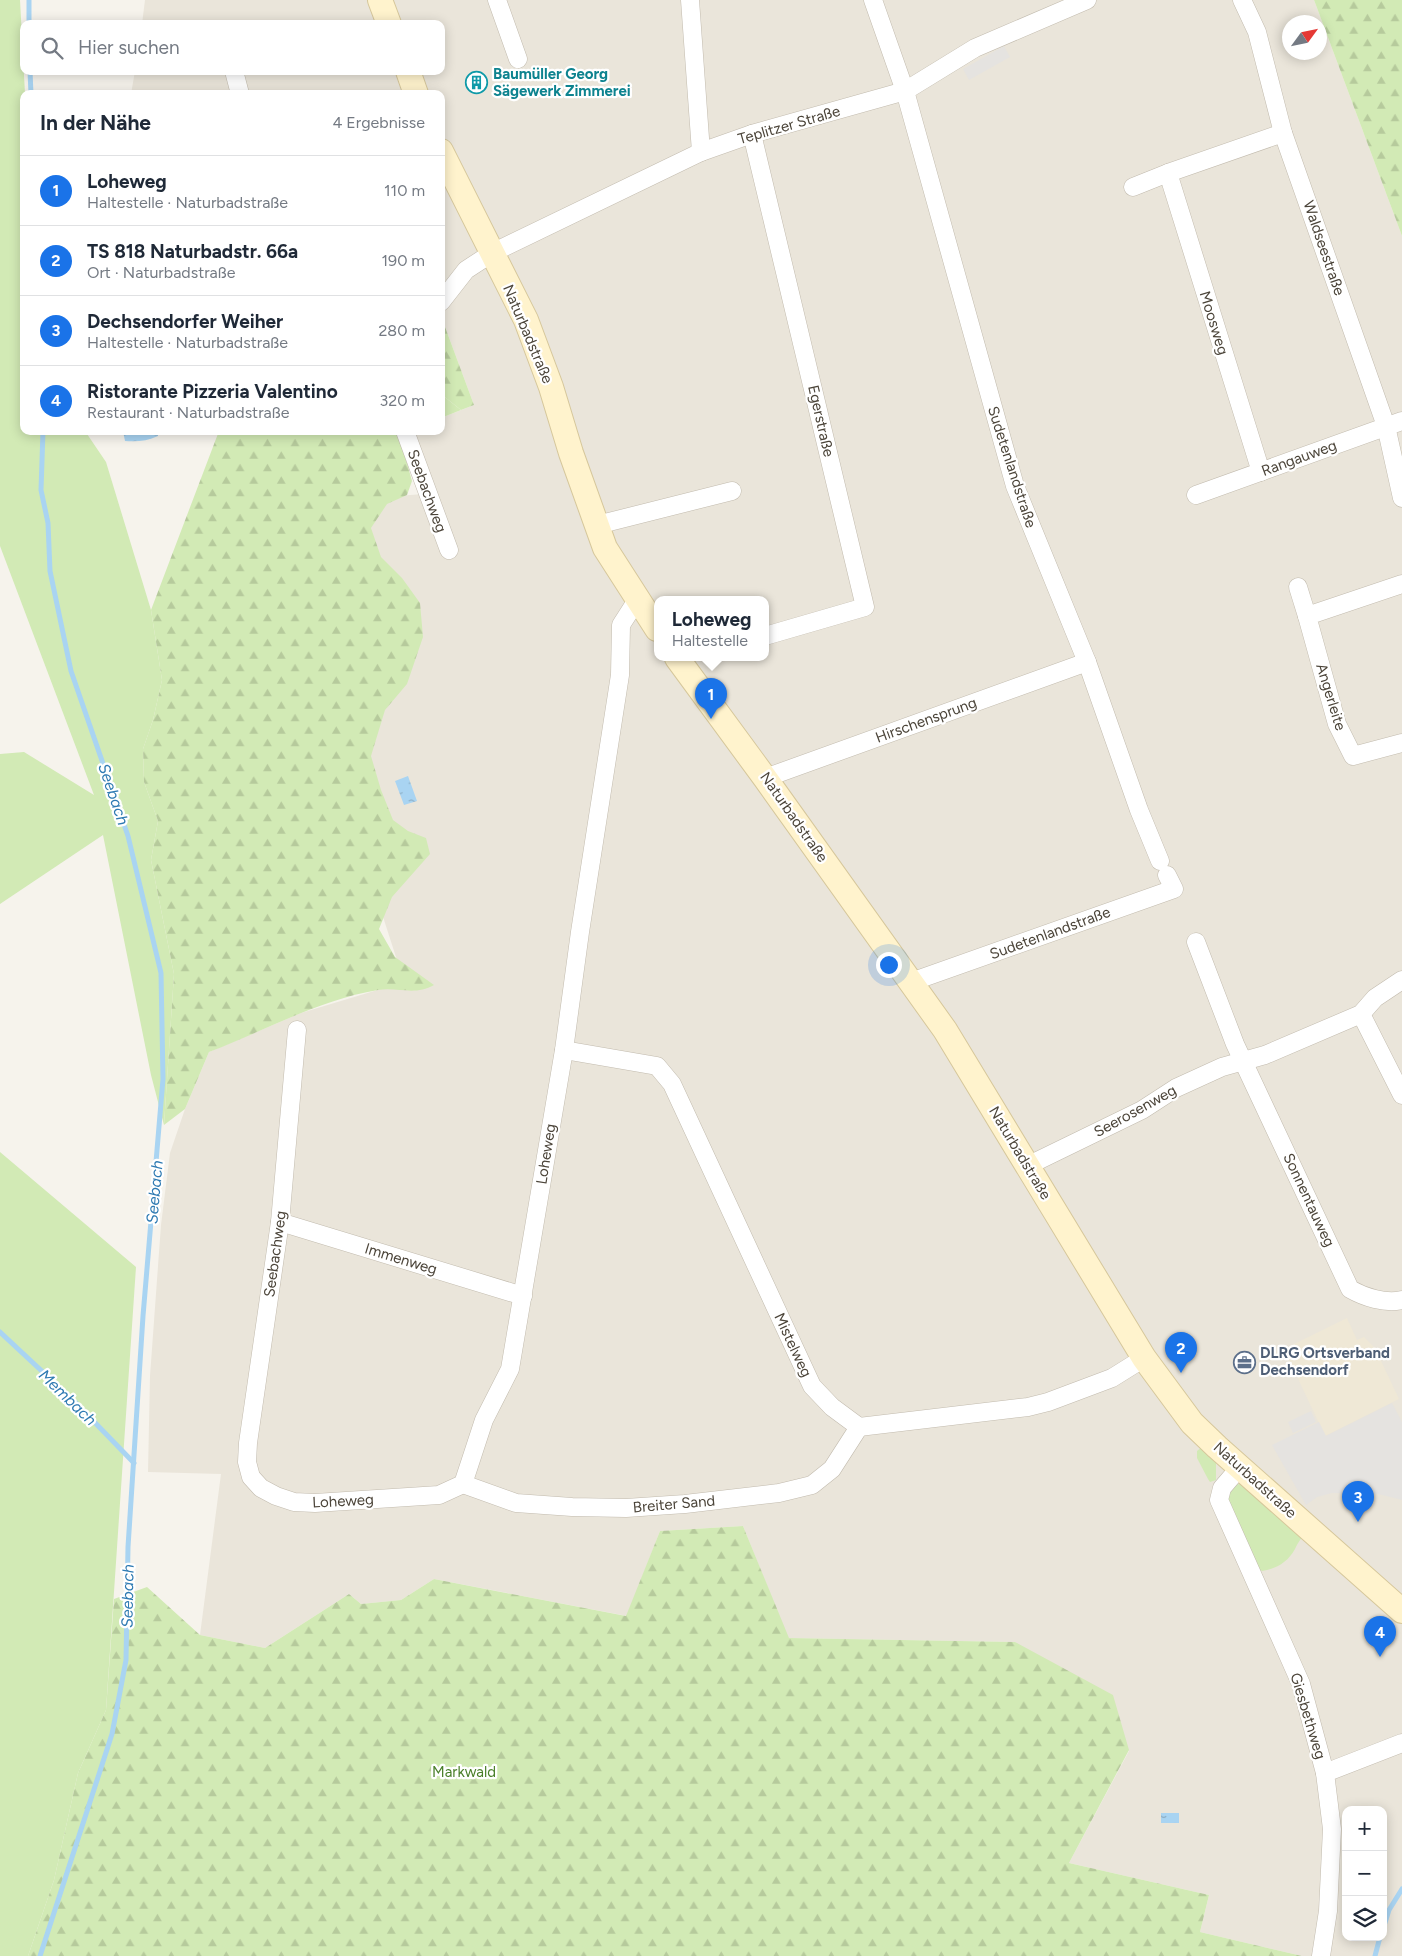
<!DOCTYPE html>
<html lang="de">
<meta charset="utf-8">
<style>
body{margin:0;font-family:Figtree,sans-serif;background:#f6f6f7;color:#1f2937}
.controls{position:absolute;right:15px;bottom:15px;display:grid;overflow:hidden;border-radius:10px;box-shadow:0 2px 12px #0003}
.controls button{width:45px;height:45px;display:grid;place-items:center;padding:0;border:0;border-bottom:1px solid #e0e1e3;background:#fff;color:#1f2937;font:25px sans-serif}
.compass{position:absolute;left:1282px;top:15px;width:45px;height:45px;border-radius:50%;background:#fff;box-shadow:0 2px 12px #0003;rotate:57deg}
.you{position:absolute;left:888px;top:964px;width:18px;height:18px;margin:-12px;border:4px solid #fff;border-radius:50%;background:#1a73e8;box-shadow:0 0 0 8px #1a73e833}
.badge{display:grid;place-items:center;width:32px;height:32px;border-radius:50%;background:#1a73e8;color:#fff;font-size:16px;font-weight:700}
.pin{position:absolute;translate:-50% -41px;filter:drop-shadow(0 1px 2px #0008)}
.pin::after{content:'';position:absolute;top:26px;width:18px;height:15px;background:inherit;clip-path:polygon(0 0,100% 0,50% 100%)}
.popup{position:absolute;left:654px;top:596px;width:115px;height:65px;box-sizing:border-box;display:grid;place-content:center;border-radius:10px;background:#fff;filter:drop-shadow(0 1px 4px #0005);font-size:16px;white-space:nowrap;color:#747a83}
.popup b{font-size:19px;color:#1f2937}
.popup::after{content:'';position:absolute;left:50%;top:100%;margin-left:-10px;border:10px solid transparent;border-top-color:#fff}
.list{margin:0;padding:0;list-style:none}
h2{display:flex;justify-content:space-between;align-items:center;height:65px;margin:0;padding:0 20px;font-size:21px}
h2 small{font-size:16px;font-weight:400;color:#747a83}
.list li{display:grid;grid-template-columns:32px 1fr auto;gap:15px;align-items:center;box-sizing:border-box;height:70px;padding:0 20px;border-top:1px solid #e0e1e3}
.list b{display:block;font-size:19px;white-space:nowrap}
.list p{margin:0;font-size:16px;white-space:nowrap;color:#747a83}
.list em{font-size:16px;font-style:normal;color:#747a83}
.icon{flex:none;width:28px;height:28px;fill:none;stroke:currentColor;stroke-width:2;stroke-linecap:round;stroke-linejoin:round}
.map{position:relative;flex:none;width:1402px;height:1956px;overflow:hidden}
.search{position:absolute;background:#fff;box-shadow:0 2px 12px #0003;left:20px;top:20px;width:425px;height:55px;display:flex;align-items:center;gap:12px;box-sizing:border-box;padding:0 18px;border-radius:10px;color:#747a83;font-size:19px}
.panel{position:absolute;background:#fff;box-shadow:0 2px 12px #0003;left:20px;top:90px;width:425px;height:345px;border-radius:10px}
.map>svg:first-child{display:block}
</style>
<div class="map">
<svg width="1402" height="1956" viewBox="0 0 1402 1956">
<defs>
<pattern id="forest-firs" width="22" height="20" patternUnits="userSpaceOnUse" patternTransform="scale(1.25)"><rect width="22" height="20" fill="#d2eab5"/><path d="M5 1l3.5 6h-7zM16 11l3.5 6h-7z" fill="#b6ca9c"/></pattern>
<pattern id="water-ripples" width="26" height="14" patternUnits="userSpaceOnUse" patternTransform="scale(1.25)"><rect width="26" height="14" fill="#a9d4f2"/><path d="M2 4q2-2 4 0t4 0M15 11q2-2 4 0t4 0" fill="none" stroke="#8caec5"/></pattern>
</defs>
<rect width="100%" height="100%" fill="#f6f3ec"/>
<path fill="#eae5da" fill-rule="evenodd" d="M 145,0 L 1314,0 L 1402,236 L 1402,1956 L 1302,1956 L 1200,1932 L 1209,1895 L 1069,1863 L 1129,1751 L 1015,1642 L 788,1638 L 743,1526 L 660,1531 L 627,1616 L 434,1579 L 401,1600 L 361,1604 L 349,1594 L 265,1648 L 200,1635 L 221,1474 L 148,1472 L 150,1376 L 161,1225 L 170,1153 L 185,1109 L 209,1052 L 301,1013 L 404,982 L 366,864 L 343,500 L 437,493 L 414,431 L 441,431 L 441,418 L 474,405 L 441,316 L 441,94 L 131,94 L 135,71 L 441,71 L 441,24 L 142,24 ZM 1290,22 L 1320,22 L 1320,52 L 1290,52 ZM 657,600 L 765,600 L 765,658 L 657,658 ZM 1346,1810 L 1383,1810 L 1383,1937 L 1346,1937 Z"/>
<path fill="#efe8d6" d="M 1347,1318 L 1357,1340 L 1364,1337 L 1375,1348 L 1399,1399 L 1325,1436 L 1284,1349 Z"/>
<g fill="#d2eab5">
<path d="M 0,0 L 20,0 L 25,94 L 24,431 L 85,431 L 106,462 L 151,610 L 162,680 L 153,720 L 143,749 L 144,782 L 158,821 L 151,860 L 174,974 L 164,1125 L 151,1075 L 103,835 L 0,904 L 0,754 L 24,752 L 94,795 L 0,546 Z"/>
<path d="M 441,394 L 461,410 L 441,418 Z"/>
<path d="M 0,1152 L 136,1267 L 106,1710 L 78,1773 L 54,1880 L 28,1956 L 0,1956 Z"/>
<path d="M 1202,1447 L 1216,1462 L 1216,1480 L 1210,1482 L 1208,1479 L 1197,1458 L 1197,1451 Z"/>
<path d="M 1239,1484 L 1244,1485 L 1305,1535 C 1300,1539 1298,1543 1295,1549 C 1288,1562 1276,1569 1262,1571 L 1255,1567 L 1230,1512 L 1227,1493 L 1233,1486 Z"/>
</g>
<g fill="url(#forest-firs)">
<path d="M 1314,0 L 1402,0 L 1402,236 Z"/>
<path d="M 441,316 L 474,405 L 461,410 L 441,394 L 441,331 L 444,327 Z"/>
<path d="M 219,431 L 398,431 L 412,481 L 407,495 L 387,504 L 371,528 L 381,557 L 402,578 L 420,603 L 423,637 L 407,684 L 385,710 L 371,756 L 381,790 L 393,820 L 408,831 L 426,838 L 430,854 L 392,897 L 379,929 L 395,957 L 434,985 C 415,996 398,987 378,990 C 318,1000 265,1031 209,1052 L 185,1109 L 164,1125 L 174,974 L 151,860 L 158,821 L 144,782 L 143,749 L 153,720 L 162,680 L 151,610 Z"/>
<path d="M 743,1526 L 789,1638 L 1015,1642 L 1113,1695 L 1129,1750 L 1069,1863 L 1209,1895 L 1200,1932 L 1302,1956 L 28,1956 L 54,1880 L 78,1773 L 106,1710 L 114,1599 L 147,1587 L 200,1635 L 265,1648 L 349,1594 L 361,1604 L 401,1600 L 434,1579 L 626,1616 L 660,1531 Z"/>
</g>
<g fill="#e5e3e0">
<path d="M 1004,46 L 1010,57 L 969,80 L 963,69 Z"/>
<path d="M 1392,1403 L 1402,1422 L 1402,1500 L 1378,1494 L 1332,1493 L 1317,1497 L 1306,1505 L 1272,1445 L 1319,1422 L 1326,1436 Z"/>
<path d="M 1311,1411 L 1316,1422 L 1293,1433 L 1288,1422 Z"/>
</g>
<g fill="url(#water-ripples)">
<path d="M 123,431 L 158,431 L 158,436 C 147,441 137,442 125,441 Z"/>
<path d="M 408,776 L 417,801 L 404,805 L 395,781 Z"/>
<rect x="1161" y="1813" width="18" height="10"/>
</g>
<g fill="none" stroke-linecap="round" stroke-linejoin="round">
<g stroke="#a9d4f2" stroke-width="5">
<path d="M 29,0 L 29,24"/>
<path d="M 30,71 L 31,94"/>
<path d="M 0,1332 L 75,1402 L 134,1463"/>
<path d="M 1383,1929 L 1389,1910 L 1402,1889"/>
<path d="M 40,1956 L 112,1734 L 126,1660 L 128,1547 L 143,1316 L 163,1079 L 161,973 L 128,836 L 71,671 L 50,571 L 48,523 L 41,490 L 43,431"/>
<path d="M 1375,1956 L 1380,1937"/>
</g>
<defs>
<g id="street">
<path d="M 497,0 L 518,59"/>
<path d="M 690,0 L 701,152"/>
<path d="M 873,0 L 905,91 L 1015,486 L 1087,662 L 1139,810 L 1160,861"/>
<path d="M 1242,0 L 1257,32 L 1283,133 L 1386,426 L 1402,498"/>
<path d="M 234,71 L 240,94"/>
<path d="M 752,134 L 865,607 L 765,636"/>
<path d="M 1133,187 L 1168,173"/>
<path d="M 441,302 L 466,270 L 492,253 L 701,152 L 752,134 L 905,91 L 975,48 L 1087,0"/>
<path d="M 405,431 L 449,550"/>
<path d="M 1261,472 L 1168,173 L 1283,133"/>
<path d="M 1196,495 L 1402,421"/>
<path d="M 597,525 L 732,491"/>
<path d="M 1402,584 L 1307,616 L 1337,724 L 1353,756 L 1402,743"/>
<path d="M 1298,587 L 1307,616"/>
<path d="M 765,778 L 1087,662"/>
<path d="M 1196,942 L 1235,1044 L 1350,1289 C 1364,1297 1385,1304 1402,1300"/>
<path d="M 911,982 L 1174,889 L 1167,875"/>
<path d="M 1361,1014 L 1402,1095"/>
<path d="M 297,1030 L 280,1222 L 248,1443 L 247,1462 L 251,1477 L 261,1488 L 276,1496 L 294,1502 L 315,1503 L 439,1495 L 463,1484 L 484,1420 L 510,1369 L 564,1050 L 580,932 L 620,675 L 621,625 L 637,600"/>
<path d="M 564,1050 L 657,1066 L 672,1084 L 812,1386 L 832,1407 L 859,1427 L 1028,1407 L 1048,1402 L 1112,1378 L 1144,1358"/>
<path d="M 1027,1166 L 1142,1110 L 1176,1088 L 1222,1067 L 1265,1055 L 1361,1014 L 1375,998 L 1402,980"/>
<path d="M 280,1222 L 523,1296"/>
<path d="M 1240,1467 L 1222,1488 L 1219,1500 L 1301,1684 L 1325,1773 L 1332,1829 L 1328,1911 L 1321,1956"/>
<path d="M 463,1484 L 516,1503 L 572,1507 L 626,1508 L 685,1504 L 779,1493 L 812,1485 L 832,1469 L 859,1427"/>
<path d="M 1325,1773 L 1402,1743"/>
</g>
<g id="secondary">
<path d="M 380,0 L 389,24"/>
<path d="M 408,71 L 416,94"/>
<path d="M 441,151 L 526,320 L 551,387 L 571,453 L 605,548 L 657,629"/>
<path d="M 677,658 L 765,778 L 945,1030 L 1144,1358 L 1192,1423 L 1217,1447 L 1402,1611"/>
</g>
</defs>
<use href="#street" stroke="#c2bbae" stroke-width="19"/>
<use href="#secondary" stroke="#d6c79b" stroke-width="26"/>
<use href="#street" stroke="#fff" stroke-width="18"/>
<use href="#secondary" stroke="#fff3cd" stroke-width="24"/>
</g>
<defs>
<symbol id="building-ring" viewBox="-11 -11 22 22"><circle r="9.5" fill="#fff" stroke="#0f9aa8" stroke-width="1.5"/><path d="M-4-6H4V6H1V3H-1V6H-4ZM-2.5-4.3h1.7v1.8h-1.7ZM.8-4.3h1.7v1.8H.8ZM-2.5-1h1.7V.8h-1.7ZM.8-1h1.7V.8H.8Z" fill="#0f9aa8"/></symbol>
<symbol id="office-ring" viewBox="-11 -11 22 22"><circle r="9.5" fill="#fff" stroke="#5c6f8a" stroke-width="1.5"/><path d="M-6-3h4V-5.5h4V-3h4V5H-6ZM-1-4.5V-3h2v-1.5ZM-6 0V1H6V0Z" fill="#5c6f8a"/></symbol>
</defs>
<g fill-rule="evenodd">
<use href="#building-ring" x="464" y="70" width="25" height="25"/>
<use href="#office-ring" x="1232" y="1350" width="25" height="25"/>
</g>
<g text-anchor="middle" stroke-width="4.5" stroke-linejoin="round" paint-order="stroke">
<g font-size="15" font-weight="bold" fill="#0d838f" stroke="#fff" text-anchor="start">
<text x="493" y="79">Baumüller Georg<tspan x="493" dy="17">Sägewerk Zimmerei</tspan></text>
</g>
<g font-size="15" fill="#4b4439" stroke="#fff">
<text transform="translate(789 125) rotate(-16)" y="5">Teplitzer Straße</text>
<text transform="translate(1324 248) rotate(71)" y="5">Waldseestraße</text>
<text transform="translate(1214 323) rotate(73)" y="5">Moosweg</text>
<text transform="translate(528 334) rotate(67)" y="5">Naturbadstraße</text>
<text transform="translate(821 421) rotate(77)" y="5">Egerstraße</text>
<text transform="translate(1299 458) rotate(-20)" y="5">Rangauweg</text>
<text transform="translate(1012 467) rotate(72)" y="5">Sudetenlandstraße</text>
<text transform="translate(427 491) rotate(70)" y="5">Seebachweg</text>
<text transform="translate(1331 697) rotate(73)" y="5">Angerleite</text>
<text transform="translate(926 720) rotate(-20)" y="5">Hirschensprung</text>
<text transform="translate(794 817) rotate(55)" y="5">Naturbadstraße</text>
<text transform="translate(1050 933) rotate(-20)" y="5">Sudetenlandstraße</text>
<text transform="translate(1135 1111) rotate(-29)" y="5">Seerosenweg</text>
<text transform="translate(1020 1153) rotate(59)" y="5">Naturbadstraße</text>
<text transform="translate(546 1154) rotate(-81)" y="5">Loheweg</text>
<text transform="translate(1309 1200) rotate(65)" y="5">Sonnentauweg</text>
<text transform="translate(275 1254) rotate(-82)" y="5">Seebachweg</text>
<text transform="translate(401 1259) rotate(17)" y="5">Immenweg</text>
<text transform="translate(793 1345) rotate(65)" y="5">Mistelweg</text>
<text transform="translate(1255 1480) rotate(42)" y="5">Naturbadstraße</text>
<text transform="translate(343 1501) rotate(-3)" y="5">Loheweg</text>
<text transform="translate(674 1504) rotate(-5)" y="5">Breiter Sand</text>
<text transform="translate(1308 1716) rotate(73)" y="5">Giesbethweg</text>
</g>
<g font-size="15" font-weight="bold" fill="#4e5e75" stroke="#fff" text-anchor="start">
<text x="1260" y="1358">DLRG Ortsverband<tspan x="1260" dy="17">Dechsendorf</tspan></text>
</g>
<g font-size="15" fill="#4a7f2a" stroke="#fff">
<text x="464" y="1777">Markwald</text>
</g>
<g font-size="16" font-style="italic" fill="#2e7ab2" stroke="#fff">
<text transform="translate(114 794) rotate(71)" y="6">Seebach</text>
<text transform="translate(154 1192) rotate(-85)" y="6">Seebach</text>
<text transform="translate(68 1397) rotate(44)" y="6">Membach</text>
<text transform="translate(127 1596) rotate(-89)" y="6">Seebach</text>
</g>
</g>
</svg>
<div class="controls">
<button>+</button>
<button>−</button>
<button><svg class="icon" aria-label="layers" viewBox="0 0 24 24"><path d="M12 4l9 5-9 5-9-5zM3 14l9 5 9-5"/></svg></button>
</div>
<svg class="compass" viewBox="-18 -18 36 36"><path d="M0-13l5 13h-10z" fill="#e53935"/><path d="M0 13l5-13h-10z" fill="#747a83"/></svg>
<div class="you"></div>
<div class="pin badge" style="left:711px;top:719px">1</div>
<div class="popup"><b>Loheweg</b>Haltestelle</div>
<div class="pin badge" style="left:1181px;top:1373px">2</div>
<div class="pin badge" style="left:1358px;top:1522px">3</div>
<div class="pin badge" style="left:1380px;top:1657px">4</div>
<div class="search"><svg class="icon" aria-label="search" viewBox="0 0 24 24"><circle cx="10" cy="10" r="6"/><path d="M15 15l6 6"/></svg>Hier suchen</div>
<section class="panel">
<h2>In der Nähe<small>4 Ergebnisse</small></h2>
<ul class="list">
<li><span class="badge">1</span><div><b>Loheweg</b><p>Haltestelle · Naturbadstraße</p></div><em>110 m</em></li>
<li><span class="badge">2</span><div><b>TS 818 Naturbadstr. 66a</b><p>Ort · Naturbadstraße</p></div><em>190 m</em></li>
<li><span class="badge">3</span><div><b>Dechsendorfer Weiher</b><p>Haltestelle · Naturbadstraße</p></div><em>280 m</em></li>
<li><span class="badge">4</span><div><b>Ristorante Pizzeria Valentino</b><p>Restaurant · Naturbadstraße</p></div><em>320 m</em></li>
</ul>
</section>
</div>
